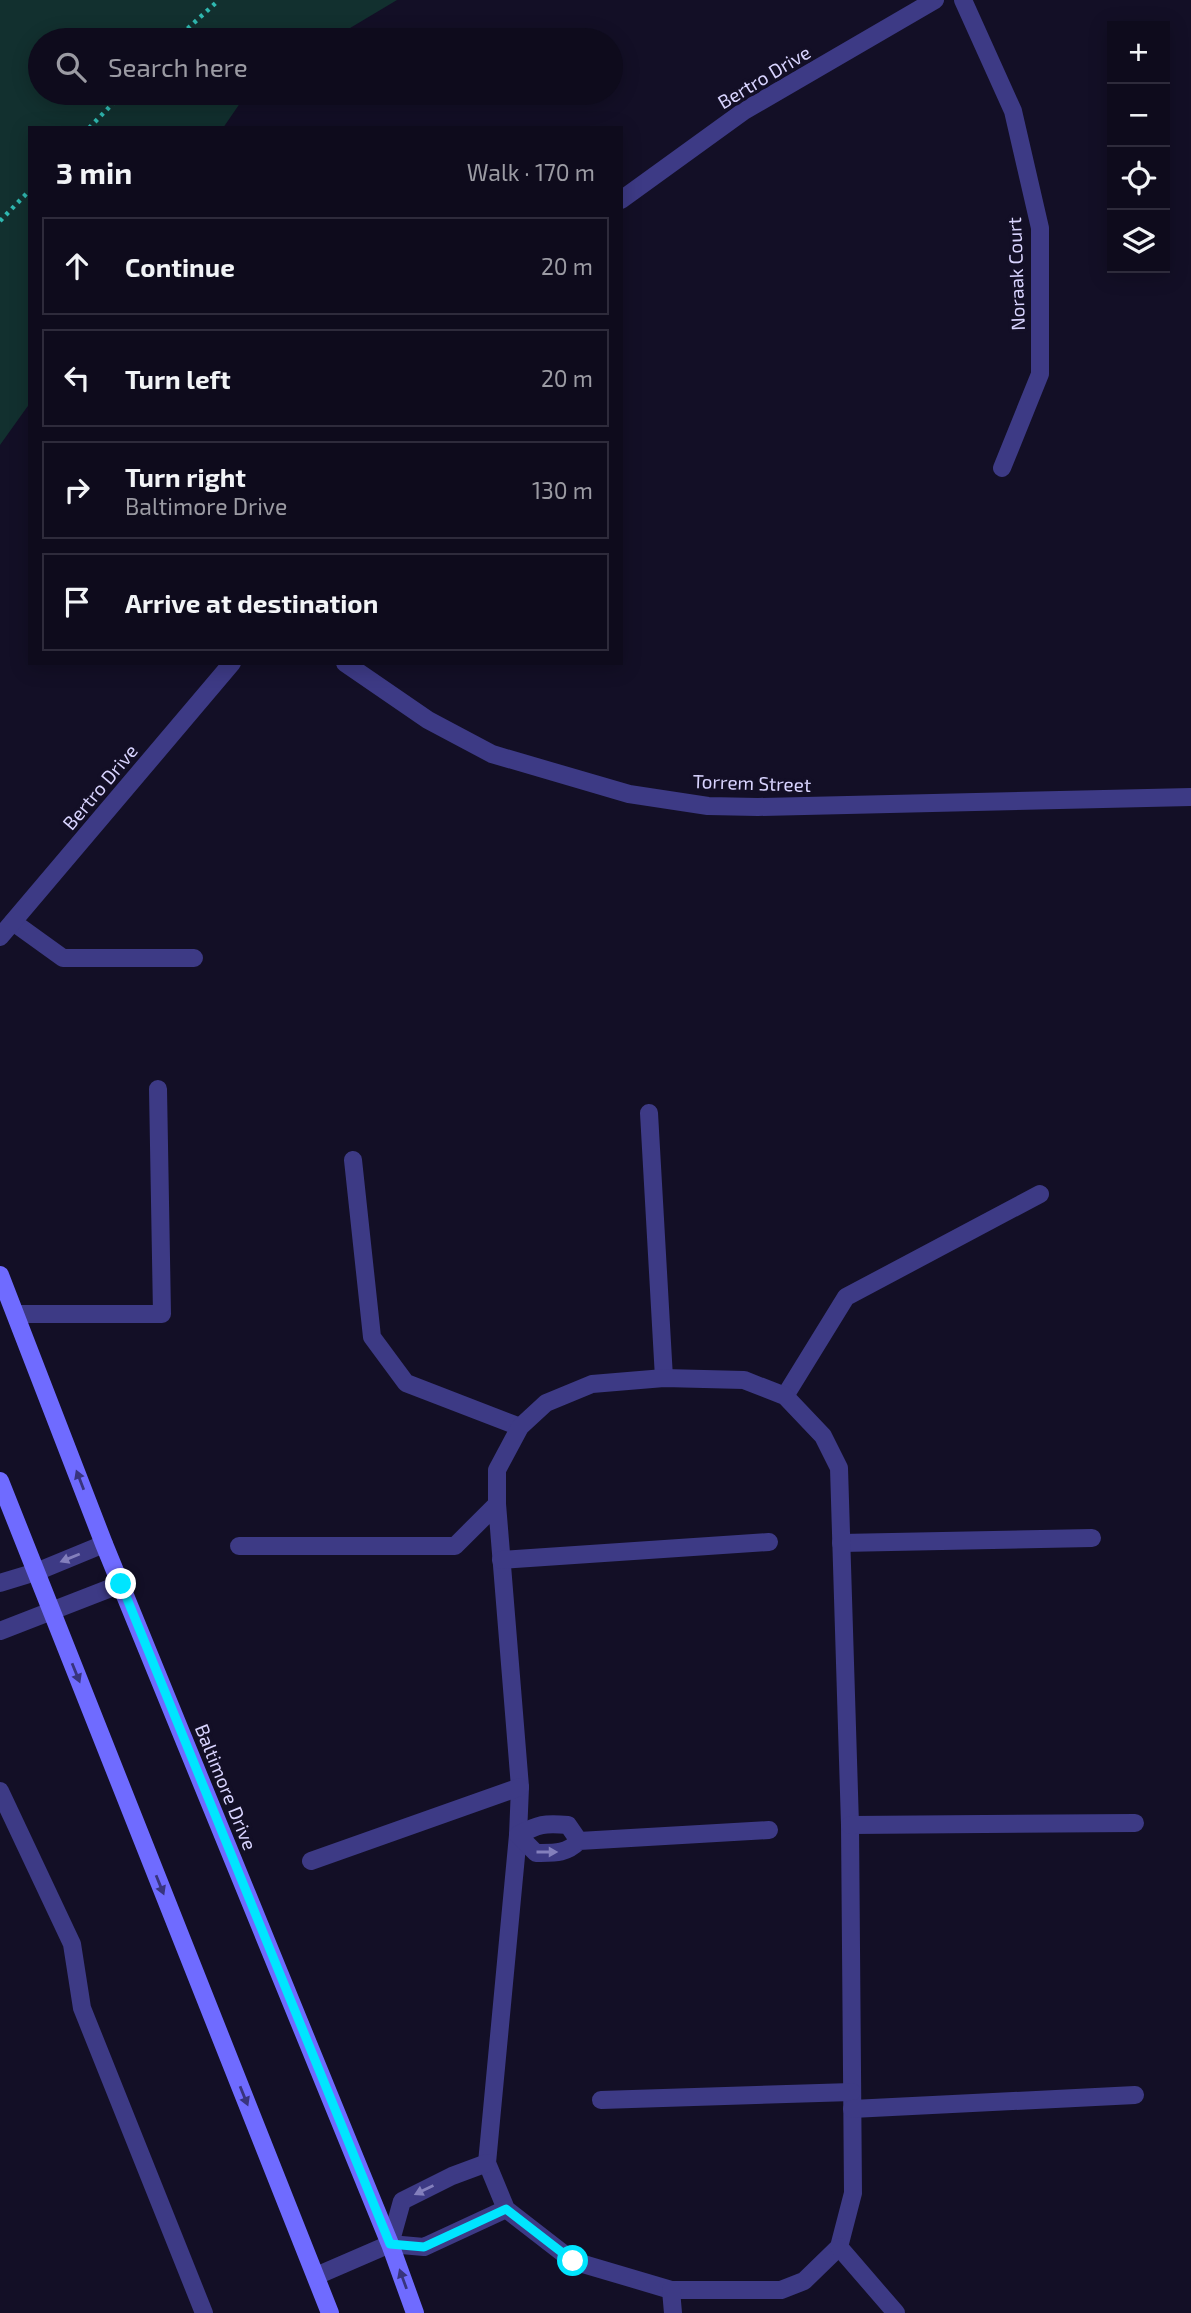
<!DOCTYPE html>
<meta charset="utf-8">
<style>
body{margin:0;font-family:"Exo 2",sans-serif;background:#1c1929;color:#f1f3f6}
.controls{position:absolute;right:21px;top:21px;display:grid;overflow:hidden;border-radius:0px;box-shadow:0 4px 18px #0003}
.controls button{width:63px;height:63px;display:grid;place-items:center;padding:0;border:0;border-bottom:2px solid #2e2b3b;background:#0e0b1c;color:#f1f3f6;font:35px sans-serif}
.stop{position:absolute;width:21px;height:21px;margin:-16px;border:5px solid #00e5ff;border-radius:50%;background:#fff}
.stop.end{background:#00e5ff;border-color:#fff;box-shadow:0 2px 7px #0008}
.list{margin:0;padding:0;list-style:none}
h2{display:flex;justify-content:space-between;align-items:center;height:91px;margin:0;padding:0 28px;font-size:30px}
h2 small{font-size:23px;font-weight:400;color:#9b9ba3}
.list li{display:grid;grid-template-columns:46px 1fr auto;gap:21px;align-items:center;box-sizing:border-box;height:98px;margin:0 14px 14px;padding:0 14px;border:2px solid #2e2b3b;border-radius:0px}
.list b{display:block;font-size:26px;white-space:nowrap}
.list p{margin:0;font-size:23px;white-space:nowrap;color:#9b9ba3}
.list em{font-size:23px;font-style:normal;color:#9b9ba3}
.icon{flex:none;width:38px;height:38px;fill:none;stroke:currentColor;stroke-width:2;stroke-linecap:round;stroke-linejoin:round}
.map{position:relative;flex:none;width:1191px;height:2313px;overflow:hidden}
.search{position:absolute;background:#0e0b1c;box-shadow:0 4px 18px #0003;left:28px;top:28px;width:595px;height:77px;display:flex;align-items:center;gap:18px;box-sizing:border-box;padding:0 24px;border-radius:38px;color:#9b9ba3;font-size:26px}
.panel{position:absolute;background:#0e0b1c;box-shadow:0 4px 18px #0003;left:28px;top:126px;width:595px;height:539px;border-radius:0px}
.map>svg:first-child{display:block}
</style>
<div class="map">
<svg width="1191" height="2313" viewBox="0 0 1191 2313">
<rect width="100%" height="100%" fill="#130f26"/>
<path fill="#12302f" d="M 0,0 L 397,0 L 330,40 L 40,40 L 40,93 L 247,93 L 223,128 L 30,128 L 30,403 L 0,445 Z"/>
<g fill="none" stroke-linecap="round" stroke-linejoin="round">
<g stroke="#2fb8b0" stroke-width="4.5" stroke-dasharray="3.5 5" stroke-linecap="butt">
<path d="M 175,40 L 219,0"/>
<path d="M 89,128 L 123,93"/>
<path d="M 0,221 L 30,190"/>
</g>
<g stroke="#3d3a85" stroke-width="18">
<path d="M 13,922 L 63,958 L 194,958"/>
<path d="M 649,1113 L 664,1378"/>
<path d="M 353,1160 L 372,1337 L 406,1383 L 520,1427"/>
<path d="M 16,1314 L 162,1314 L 158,1089"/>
<path d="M 785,1396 L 846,1297 L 1040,1194"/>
<path d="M 841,1543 L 1092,1538"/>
<path d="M 239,1546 L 455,1546 L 497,1504 L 497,1470 L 520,1427 L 546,1403 L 592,1384 L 664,1378 L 744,1380 L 785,1396 L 823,1436 L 839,1468 L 850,1825 L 853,2193 L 839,2247 L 804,2281 L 781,2290 L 671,2290 L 573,2261 L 506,2209 L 487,2163 L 518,1835 L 520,1787 L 497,1504"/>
<path d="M 501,1560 L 769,1542"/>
<path d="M 0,1583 L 36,1572 L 104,1544"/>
<path d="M 0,1631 L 121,1584"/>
<path d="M 0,1791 L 72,1944 L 82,2008 L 204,2313"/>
<path d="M 850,1825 L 1135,1823"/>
<path d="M 579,1841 L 568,1825 C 544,1823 539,1824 518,1835 L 536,1853 C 555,1853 566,1854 579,1841 L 769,1830"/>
<path d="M 311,1861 L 520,1787"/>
<path d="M 601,2100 L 852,2092"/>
<path d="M 852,2109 L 1135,2095"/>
<path d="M 390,2244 L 402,2201 L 452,2176 L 487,2163"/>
<path d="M 839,2247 L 896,2313"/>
<path d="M 316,2276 L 390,2244 L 424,2247 L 506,2209"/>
<path d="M 671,2290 L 673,2313"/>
</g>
<g stroke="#3d3a85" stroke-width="18">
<path d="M 963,0 L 1013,111 L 1040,228 L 1040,374 L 1002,468"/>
<path d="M 621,200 L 744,111 L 935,0"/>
<path d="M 345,663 L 428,720 L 492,754 L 629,794 L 708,806 L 758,807 L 1191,797"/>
<path d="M 0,937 L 232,663"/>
</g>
<g stroke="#6f6bff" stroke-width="18">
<path d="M 0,1275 L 104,1544 L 390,2244 L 415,2313"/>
<path d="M 0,1481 L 330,2313"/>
</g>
</g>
<defs><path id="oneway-solid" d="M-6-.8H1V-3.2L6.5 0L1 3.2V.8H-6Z" transform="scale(1.75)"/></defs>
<g fill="#38347d">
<use href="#oneway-solid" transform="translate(80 1480) rotate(-111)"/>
<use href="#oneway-solid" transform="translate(76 1673) rotate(68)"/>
<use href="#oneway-solid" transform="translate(160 1885) rotate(68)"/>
<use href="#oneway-solid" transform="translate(244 2096) rotate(68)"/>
<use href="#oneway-solid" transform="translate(403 2279) rotate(-110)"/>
</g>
<g fill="#837fbc">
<use href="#oneway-solid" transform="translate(70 1558) rotate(158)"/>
<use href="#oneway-solid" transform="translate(547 1852)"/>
<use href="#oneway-solid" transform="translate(424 2190) rotate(154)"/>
</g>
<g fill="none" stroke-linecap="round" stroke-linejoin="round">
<path stroke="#00e5ff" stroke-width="9" d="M 121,1584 L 390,2244 L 424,2247 L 506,2209 L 573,2261"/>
</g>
<g text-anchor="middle" stroke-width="7" stroke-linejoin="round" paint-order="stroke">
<g font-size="19" fill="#d9d4ff" stroke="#130f26">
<text transform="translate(764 77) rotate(-31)" y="7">Bertro Drive</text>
<text transform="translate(1016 274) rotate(-92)" y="7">Noraak Court</text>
<text transform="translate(752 783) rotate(2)" y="7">Torrem Street</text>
<text transform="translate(100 787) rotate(-50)" y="7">Bertro Drive</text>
<text transform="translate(226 1787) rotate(68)" y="7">Baltimore Drive</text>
</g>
</g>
</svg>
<div class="controls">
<button>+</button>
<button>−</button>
<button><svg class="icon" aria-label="locate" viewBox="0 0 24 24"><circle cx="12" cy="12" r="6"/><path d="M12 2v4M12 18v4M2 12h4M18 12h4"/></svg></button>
<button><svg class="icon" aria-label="layers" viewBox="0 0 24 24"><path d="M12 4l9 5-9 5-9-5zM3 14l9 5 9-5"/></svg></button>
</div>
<div class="stop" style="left:573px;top:2261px"></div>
<div class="stop end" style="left:121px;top:1584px"></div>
<div class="search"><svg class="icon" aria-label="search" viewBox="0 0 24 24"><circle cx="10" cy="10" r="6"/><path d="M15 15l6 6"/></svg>Search here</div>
<section class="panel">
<h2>3 min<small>Walk · 170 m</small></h2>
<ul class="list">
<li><svg class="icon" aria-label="ahead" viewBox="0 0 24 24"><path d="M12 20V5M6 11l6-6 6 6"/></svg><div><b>Continue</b></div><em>20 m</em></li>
<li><svg class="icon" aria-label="left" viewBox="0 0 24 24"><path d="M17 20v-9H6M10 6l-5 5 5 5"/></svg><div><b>Turn left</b></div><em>20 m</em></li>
<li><svg class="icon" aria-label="right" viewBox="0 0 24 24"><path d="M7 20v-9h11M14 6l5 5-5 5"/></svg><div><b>Turn right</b><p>Baltimore Drive</p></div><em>130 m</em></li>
<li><svg class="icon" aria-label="arrive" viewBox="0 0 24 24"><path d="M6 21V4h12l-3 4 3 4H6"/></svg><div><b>Arrive at destination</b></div></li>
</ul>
</section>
</div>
